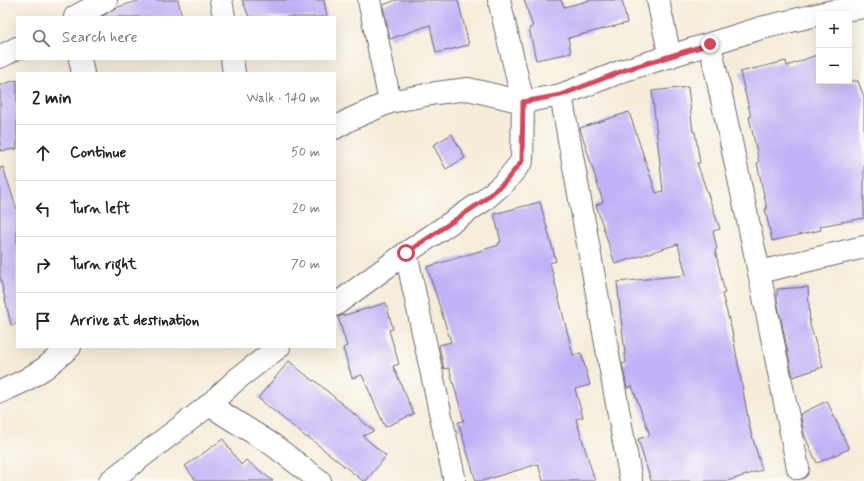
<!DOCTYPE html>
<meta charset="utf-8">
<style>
body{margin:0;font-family:Mynerve,sans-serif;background:#f2f2f2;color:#222}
.controls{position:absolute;right:12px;top:12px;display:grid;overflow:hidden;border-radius:0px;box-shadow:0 4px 16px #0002}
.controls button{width:36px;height:36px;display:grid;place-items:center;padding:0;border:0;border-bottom:1px solid #e0e0e0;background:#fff;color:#222;font:20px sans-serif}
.stop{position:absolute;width:12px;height:12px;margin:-9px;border:3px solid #d1495b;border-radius:50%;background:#fff}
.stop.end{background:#d1495b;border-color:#fff;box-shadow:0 1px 4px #0008}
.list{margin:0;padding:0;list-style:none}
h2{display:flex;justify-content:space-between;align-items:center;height:52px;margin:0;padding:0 16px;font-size:17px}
h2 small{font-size:13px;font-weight:400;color:#767676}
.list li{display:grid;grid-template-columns:26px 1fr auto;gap:12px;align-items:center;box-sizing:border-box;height:56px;padding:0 16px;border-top:1px solid #e0e0e0}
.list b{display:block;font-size:15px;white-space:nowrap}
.list em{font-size:13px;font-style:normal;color:#767676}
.icon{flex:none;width:22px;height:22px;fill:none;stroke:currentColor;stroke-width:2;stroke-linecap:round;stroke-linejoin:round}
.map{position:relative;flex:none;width:864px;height:481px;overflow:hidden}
.search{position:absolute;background:#fff;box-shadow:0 4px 16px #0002;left:16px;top:16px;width:320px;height:44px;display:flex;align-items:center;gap:10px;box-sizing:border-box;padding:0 14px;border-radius:0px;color:#767676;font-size:15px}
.panel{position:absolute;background:#fff;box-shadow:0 4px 16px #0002;left:16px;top:72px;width:320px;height:276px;border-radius:0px}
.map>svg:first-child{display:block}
</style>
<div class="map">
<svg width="864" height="481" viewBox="0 0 864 481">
<rect width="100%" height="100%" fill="#fdfcf7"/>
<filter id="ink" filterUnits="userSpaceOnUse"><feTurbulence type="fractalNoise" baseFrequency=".025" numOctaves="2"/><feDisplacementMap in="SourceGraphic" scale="8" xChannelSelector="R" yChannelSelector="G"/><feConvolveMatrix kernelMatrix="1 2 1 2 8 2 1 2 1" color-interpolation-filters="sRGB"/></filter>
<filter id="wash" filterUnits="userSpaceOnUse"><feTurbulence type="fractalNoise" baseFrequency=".012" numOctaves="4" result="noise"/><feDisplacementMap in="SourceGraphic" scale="16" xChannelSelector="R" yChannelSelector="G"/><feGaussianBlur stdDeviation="0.9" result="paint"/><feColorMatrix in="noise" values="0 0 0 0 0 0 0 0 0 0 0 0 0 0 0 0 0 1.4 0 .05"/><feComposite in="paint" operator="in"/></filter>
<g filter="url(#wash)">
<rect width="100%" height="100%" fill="#f6ecd9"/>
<g id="blocks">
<g fill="#c1b1f6">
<path d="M 141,0 L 178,0 L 182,17 L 101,17 L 115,8 Z"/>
<path d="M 242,0 L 324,0 L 327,17 L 249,17 Z"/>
<path d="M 396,0 L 458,0 L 469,45 L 436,53 L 430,25 L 390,39 L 383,5 Z"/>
<path d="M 524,0 L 561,0 L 564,7 L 591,0 L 622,0 L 627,23 L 568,38 L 571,53 L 536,60 L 529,28 L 533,27 Z"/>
<path d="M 819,54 L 819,81 L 858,81 L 864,97 L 864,218 L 820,226 L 821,230 L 772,241 L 765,209 L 767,209 L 757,163 L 759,162 L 749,117 L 751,117 L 740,72 L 786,61 L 787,66 Z"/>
<path d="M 17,80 L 17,149 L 0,151 L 0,85 Z"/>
<path d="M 688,87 L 693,132 L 695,132 L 700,163 L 697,163 L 720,229 L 713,231 L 717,249 L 715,250 L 725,293 L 722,294 L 732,331 L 750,429 L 762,470 L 727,481 L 651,481 L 638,439 L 650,435 L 632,386 L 627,388 L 622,364 L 626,363 L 617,282 L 686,275 L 678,244 L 615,264 L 596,205 L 603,202 L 580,128 L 629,112 L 656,193 L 663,191 L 652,91 Z"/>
<path d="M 452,134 L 465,158 L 446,169 L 433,145 Z"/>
<path d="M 3,167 L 17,210 L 17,324 L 11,325 L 0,277 L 0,168 Z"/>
<path d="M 540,202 L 556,261 L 550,263 L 573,355 L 581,353 L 590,385 L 575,389 L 583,417 L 576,419 L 595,481 L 543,481 L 538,464 L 482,481 L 476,481 L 458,422 L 464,421 L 449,368 L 444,369 L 439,345 L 451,342 L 427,267 L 499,245 L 498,243 L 501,242 L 494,214 Z"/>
<path d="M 808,287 L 810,325 L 823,367 L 793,377 L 777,300 L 777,289 Z"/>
<path d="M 386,303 L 393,329 L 389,330 L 399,364 L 393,366 L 414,414 L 385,427 L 362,375 L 352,378 L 343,348 L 347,346 L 338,317 Z"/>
<path d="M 289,361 L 313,381 L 314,380 L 374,431 L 363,436 L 386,456 L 366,481 L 363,481 L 308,437 L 307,438 L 258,398 Z"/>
<path d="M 827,401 L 849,449 L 817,463 L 805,437 L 800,414 Z"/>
<path d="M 223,439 L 241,465 L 246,460 L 273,481 L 196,481 L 185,466 Z"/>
</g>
</g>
</g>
<g filter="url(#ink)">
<use href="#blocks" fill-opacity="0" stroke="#6c6972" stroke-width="1"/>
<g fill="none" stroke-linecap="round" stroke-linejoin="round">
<defs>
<g id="minor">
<path d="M 221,0 L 224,17"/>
<path d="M 369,0 L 390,102"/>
<path d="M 658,0 L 670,57"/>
<path d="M 75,17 L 106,0"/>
<path d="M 710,44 L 759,272 L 864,247"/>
<path d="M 0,57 L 17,48"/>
<path d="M 80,59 L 83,73"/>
<path d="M 232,59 L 234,73"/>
<path d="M 561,95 L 631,481"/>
<path d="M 335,128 L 351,119 L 390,102 L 436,93 L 468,89 L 523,102 L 561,95 L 625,70 L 761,28 L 829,12 L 864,7"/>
<path d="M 406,253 L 454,477 L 454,481"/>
<path d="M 759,272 L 798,468"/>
<path d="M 335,305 L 406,253 L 483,201 L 505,182 L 522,161 L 523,102 L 499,0"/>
<path d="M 0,392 L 24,381 L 45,368 L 70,347"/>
<path d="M 209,405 L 273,445 L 320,481"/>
<path d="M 110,481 L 209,405 L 237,379 L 279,347"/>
</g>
</defs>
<use href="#minor" stroke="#6c6972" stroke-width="24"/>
<use href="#minor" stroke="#fff" stroke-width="22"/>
</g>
</g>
<g fill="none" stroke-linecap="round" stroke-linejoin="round" filter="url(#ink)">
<path stroke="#d1495b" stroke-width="5" d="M 406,253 L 483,201 L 505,182 L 522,161 L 523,102 L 561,95 L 625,70 L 710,44"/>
</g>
</svg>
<div class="controls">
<button>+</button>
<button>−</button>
</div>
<div class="stop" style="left:406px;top:253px"></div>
<div class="stop end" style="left:710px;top:44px"></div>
<div class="search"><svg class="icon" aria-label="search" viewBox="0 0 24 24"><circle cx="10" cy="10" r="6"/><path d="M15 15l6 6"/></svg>Search here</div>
<section class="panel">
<h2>2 min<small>Walk · 140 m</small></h2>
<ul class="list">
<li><svg class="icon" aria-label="ahead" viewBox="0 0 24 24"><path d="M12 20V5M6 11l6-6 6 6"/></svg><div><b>Continue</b></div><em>50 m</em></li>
<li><svg class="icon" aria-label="left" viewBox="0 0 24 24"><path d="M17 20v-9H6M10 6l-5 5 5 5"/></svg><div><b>Turn left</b></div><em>20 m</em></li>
<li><svg class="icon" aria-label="right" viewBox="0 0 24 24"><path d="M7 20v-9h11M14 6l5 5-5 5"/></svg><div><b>Turn right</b></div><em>70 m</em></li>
<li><svg class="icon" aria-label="arrive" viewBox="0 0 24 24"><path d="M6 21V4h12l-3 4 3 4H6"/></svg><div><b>Arrive at destination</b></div></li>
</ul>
</section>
</div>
